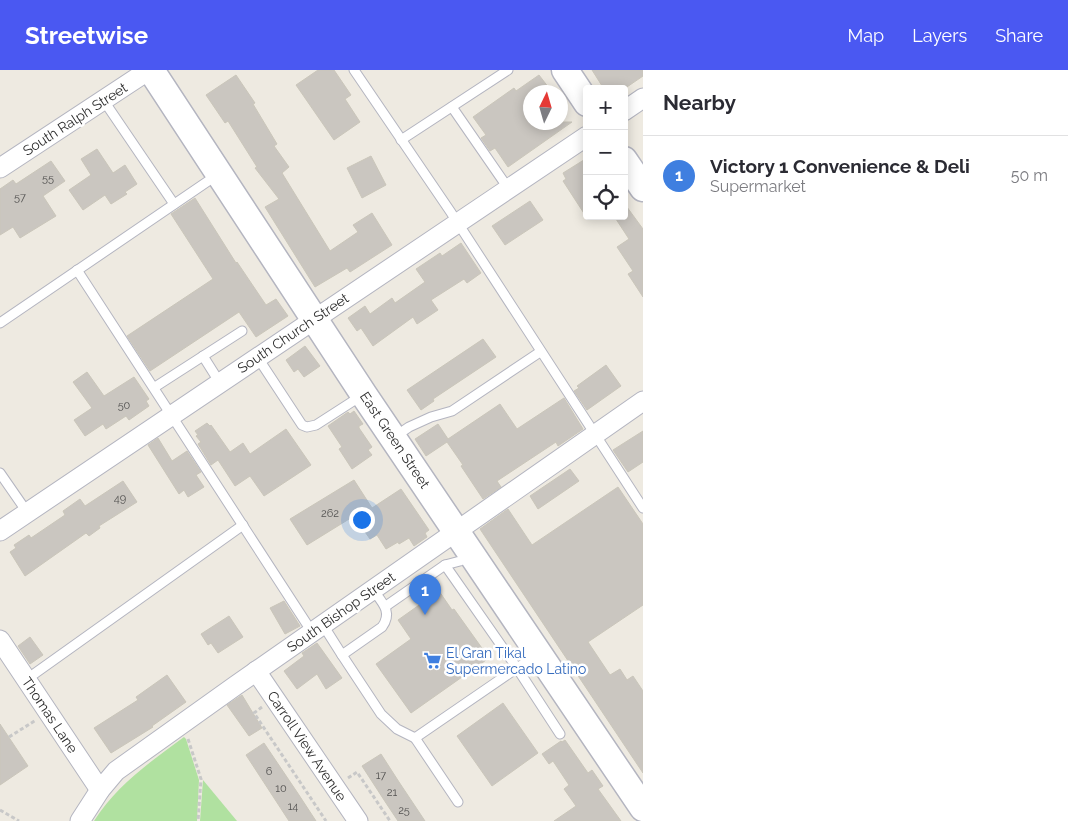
<!DOCTYPE html>
<meta charset="utf-8">
<style>
body{margin:0;font-family:Raleway,sans-serif;background:#f7f7f7;color:#2b2b33}
.controls{position:absolute;right:15px;top:15px;display:grid;overflow:hidden;border-radius:5px;box-shadow:0 2px 12px #0003}
.controls button{width:45px;height:45px;display:grid;place-items:center;padding:0;border:0;border-bottom:1px solid #e1e1e2;background:#fff;color:#2b2b33;font:25px sans-serif}
.compass{position:absolute;left:523px;top:15px;width:45px;height:45px;border-radius:50%;background:#fff;box-shadow:0 2px 12px #0003;rotate:5deg}
.you{position:absolute;left:361px;top:449px;width:18px;height:18px;margin:-12px;border:4px solid #fff;border-radius:50%;background:#1a73e8;box-shadow:0 0 0 8px #1a73e833}
.badge{display:grid;place-items:center;width:32px;height:32px;border-radius:50%;background:#4a58f2;color:#fff;font-size:16px;font-weight:700}
.pin{position:absolute;translate:-50% -41px;filter:drop-shadow(0 1px 2px #0008)}
.pin::after{content:'';position:absolute;top:26px;width:18px;height:15px;background:inherit;clip-path:polygon(0 0,100% 0,50% 100%)}
.list{margin:0;padding:0;list-style:none}
h2{display:flex;justify-content:space-between;align-items:center;height:65px;margin:0;padding:0 20px;font-size:21px}
h2 small{font-size:16px;font-weight:400;color:#7c7c81}
.list li{display:grid;grid-template-columns:32px 1fr auto;gap:15px;align-items:center;box-sizing:border-box;height:80px;padding:0 20px;border-top:1px solid #e1e1e2}
.list b{display:block;font-size:19px;white-space:nowrap}
.list p{margin:0;font-size:16px;white-space:nowrap;color:#7c7c81}
.list em{font-size:16px;font-style:normal;color:#7c7c81}
.icon{flex:none;width:28px;height:28px;fill:none;stroke:currentColor;stroke-width:2;stroke-linecap:round;stroke-linejoin:round}
.map{position:relative;flex:none;width:643px;height:751px;overflow:hidden}
header{display:flex;align-items:center;gap:30px;box-sizing:border-box;height:70px;padding:0 25px;background:#4a58f2;color:#fff}
header strong{font-size:24px}
nav{display:flex;gap:28px;margin-inline-start:auto;font-size:18px}
main{display:flex}
aside{flex:1;background:#fff}
.map>svg:first-child{display:block}
</style>
<header>
<strong>Streetwise</strong>
<nav><a>Map</a><a>Layers</a><a>Share</a></nav>
</header>
<main>
<div class="map">
<svg width="643" height="751" viewBox="0 0 643 751">
<rect width="100%" height="100%" fill="#eeeae1"/>
<g fill="#b0e1a0">
<path d="M 184,667 L 186,669 L 199,710 L 197,751 L 94,751 C 117,715 150,692 184,667 Z"/>
<path d="M 203,710 L 237,751 L 200,751 Z"/>
</g>
<g fill="#cac6c0" stroke="#cac6ba">
<path d="M 318,0 L 334,0 L 351,25 L 345,29 L 360,52 L 334,70 L 296,15 Z"/>
<path d="M 592,0 L 643,0 L 643,6 L 624,19 L 604,19 Z"/>
<path d="M 236,5 L 255,33 L 253,34 L 277,74 L 274,76 L 289,97 L 282,103 L 330,181 L 358,162 L 353,155 L 372,143 L 392,175 L 350,202 L 347,198 L 315,217 L 265,137 L 279,129 L 255,98 L 257,97 L 228,51 L 225,53 L 206,25 Z"/>
<path d="M 539,5 L 552,22 L 530,22 L 530,52 L 572,52 L 508,97 L 495,78 L 490,81 L 481,68 L 486,65 L 473,47 L 514,18 L 516,21 Z"/>
<path d="M 97,79 L 113,103 L 125,95 L 137,114 L 125,122 L 127,124 L 111,134 L 105,125 L 83,140 L 69,120 L 91,105 L 81,89 Z"/>
<path d="M 371,86 L 386,115 L 362,128 L 347,98 Z"/>
<path d="M 587,88 L 587,148 L 563,111 L 566,109 L 563,103 Z"/>
<path d="M 51,91 L 65,111 L 43,126 L 56,146 L 20,168 L 13,157 L 0,165 L 0,119 L 13,110 L 16,114 Z"/>
<path d="M 195,128 L 236,193 L 237,192 L 266,235 L 276,229 L 288,246 L 256,267 L 239,242 L 150,301 L 127,266 L 213,209 L 171,144 Z"/>
<path d="M 530,131 L 543,150 L 505,175 L 492,156 Z"/>
<path d="M 624,133 L 643,159 L 643,227 L 628,204 L 633,201 L 617,177 L 629,169 L 614,146 L 624,146 Z"/>
<path d="M 461,173 L 481,203 L 467,213 L 464,209 L 431,230 L 438,240 L 417,254 L 413,247 L 373,276 L 361,258 L 357,261 L 348,248 L 365,236 L 370,244 L 392,228 L 395,233 L 425,212 L 416,199 L 440,183 L 442,186 Z"/>
<path d="M 483,269 L 496,287 L 433,329 L 434,331 L 421,340 L 407,320 Z"/>
<path d="M 305,276 L 320,296 L 304,307 L 298,299 L 294,302 L 286,290 Z"/>
<path d="M 606,295 L 621,316 L 587,340 L 574,321 L 579,318 L 577,316 Z"/>
<path d="M 87,302 L 104,326 L 134,307 L 149,329 L 146,331 L 149,336 L 129,350 L 126,346 L 106,359 L 103,354 L 85,366 L 74,350 L 92,338 L 73,312 Z"/>
<path d="M 564,328 L 583,359 L 558,376 L 556,372 L 497,411 L 501,417 L 483,429 L 461,396 L 463,395 L 447,372 L 426,386 L 415,369 L 438,354 L 448,369 L 500,334 L 517,359 Z"/>
<path d="M 354,341 L 363,354 L 359,356 L 359,358 L 372,377 L 368,380 L 372,385 L 352,399 L 339,379 L 342,377 L 328,356 L 348,342 L 350,344 Z"/>
<path d="M 207,353 L 210,356 L 211,355 L 230,382 L 243,373 L 250,384 L 286,359 L 311,395 L 264,426 L 250,406 L 235,416 L 218,390 L 211,395 L 198,374 L 201,372 L 196,366 L 198,365 L 195,361 Z"/>
<path d="M 643,361 L 643,392 L 628,402 L 613,380 Z"/>
<path d="M 158,368 L 172,391 L 187,381 L 201,402 L 196,405 L 204,417 L 188,427 L 184,420 L 179,424 L 148,375 Z"/>
<path d="M 570,399 L 579,411 L 538,439 L 530,426 Z"/>
<path d="M 354,410 L 372,438 L 401,419 L 429,460 L 425,463 L 427,467 L 414,476 L 409,468 L 399,474 L 398,472 L 386,479 L 377,465 L 370,469 L 354,446 L 307,475 L 290,449 Z"/>
<path d="M 123,411 L 137,432 L 99,456 L 100,458 L 89,466 L 86,463 L 25,506 L 10,482 L 16,478 L 14,475 L 29,465 L 31,468 L 65,445 L 63,441 L 80,429 L 85,436 Z"/>
<path d="M 618,417 L 643,454 L 643,535 L 588,572 L 610,605 L 620,599 L 627,610 L 633,606 L 643,621 L 643,703 L 480,459 L 508,439 L 532,475 Z"/>
<path d="M 439,521 L 452,540 L 454,539 L 489,588 L 411,643 L 376,594 L 411,569 L 398,550 Z"/>
<path d="M 284,531 L 300,556 L 285,564 L 270,538 Z"/>
<path d="M 229,546 L 243,567 L 218,583 L 211,573 L 208,575 L 201,564 Z"/>
<path d="M 30,567 L 43,585 L 30,594 L 18,576 Z"/>
<path d="M 317,573 L 342,608 L 326,619 L 317,604 L 297,619 L 284,601 L 304,586 L 302,583 Z"/>
<path d="M 167,605 L 186,632 L 152,656 L 153,657 L 111,683 L 94,658 L 138,630 L 136,627 Z"/>
<path d="M 242,625 L 262,658 L 249,666 L 227,635 Z"/>
<path d="M 503,633 L 538,683 L 492,716 L 457,666 Z"/>
<path d="M 0,654 L 28,696 L 0,715 Z"/>
<path d="M 565,670 L 588,703 L 592,700 L 603,716 L 598,719 L 621,751 L 554,751 L 576,736 L 564,719 L 569,715 L 553,691 L 549,694 L 542,684 L 561,671 L 562,672 Z"/>
<path d="M 264,673 L 299,725 L 316,751 L 289,751 L 246,685 Z"/>
<path d="M 381,684 L 399,712 L 425,751 L 398,751 L 386,733 L 362,696 Z"/>
</g>
<g fill="none" stroke-linecap="round" stroke-linejoin="round">
<defs>
<g id="lane">
<path d="M 354,0 L 450,141 L 643,438"/>
<path d="M 104,31 L 174,134"/>
<path d="M 452,37 L 508,118"/>
<path d="M 401,70 L 508,0"/>
<path d="M 77,200 L 312,562"/>
<path d="M 0,253 L 217,105"/>
<path d="M 203,286 L 220,313"/>
<path d="M 258,288 L 302,355 L 307,357 L 316,355 L 361,326"/>
<path d="M 155,317 L 242,261"/>
<path d="M 396,366 L 409,357 L 431,347 L 452,341 L 540,282"/>
<path d="M 0,403 L 27,442"/>
<path d="M 445,495 L 517,598 L 537,585"/>
<path d="M 386,536 L 445,495 L 460,491 L 470,484"/>
<path d="M 323,555 L 342,585 L 382,557 C 393,542 382,532 373,520"/>
<path d="M 342,585 L 381,644 L 397,659 L 415,668 L 517,598 L 560,664"/>
<path d="M 27,609 L 243,455"/>
<path d="M 415,668 L 458,732"/>
</g>
<g id="street">
<path d="M 624,41 L 643,28"/>
<path d="M 0,98 L 149,0"/>
<path d="M 0,461 L 587,66"/>
<path d="M 0,570 L 100,720"/>
<path d="M 256,601 L 358,751"/>
<path d="M 80,751 L 100,720 L 116,701 L 235,616 L 643,331"/>
</g>
<g id="secondary">
<path d="M 151,0 L 364,325 L 643,738"/>
<path d="M 565,0 L 587,33"/>
<path d="M 624,90 L 643,118"/>
</g>
</defs>
<use href="#lane" stroke="#b4b5c0" stroke-width="11"/>
<use href="#street" stroke="#b4b5c0" stroke-width="21"/>
<use href="#secondary" stroke="#b4b5c0" stroke-width="29"/>
<g stroke="#c8c8c8" stroke-width="3" stroke-dasharray="4 2.5" stroke-linecap="butt">
<path d="M 262,637 L 254,643 L 326,751"/>
<path d="M 9,667 L 36,650"/>
<path d="M 188,669 L 201,709 L 198,751"/>
<path d="M 348,708 L 357,702 L 390,751"/>
<path d="M 0,740 L 19,751"/>
</g>
<use href="#lane" stroke="#fff" stroke-width="9"/>
<use href="#street" stroke="#fff" stroke-width="19"/>
<use href="#secondary" stroke="#fff" stroke-width="26"/>
</g>
<defs>
<symbol id="supermarket-bare" viewBox="-9 -9 18 18"><path d="M-6-5.5h2.5l.6 2H6L4.5 2H-2.5L-4.4-4H-6ZM-1.5 3.2a1.3 1.3 0 1 0 .1 0ZM3 3.2a1.3 1.3 0 1 0 .1 0Z" fill="#3f7fe0" stroke="#fff" stroke-width="2.5" paint-order="stroke"/></symbol>
</defs>
<g fill-rule="evenodd">
<use href="#supermarket-bare" x="420" y="578" width="25" height="25"/>
</g>
<g text-anchor="middle" stroke-width="5" stroke-linejoin="round" paint-order="stroke">
<g font-size="11" fill="#545352">
<text x="48" y="112">55</text>
<text x="20" y="131">57</text>
<text x="124" y="339">50</text>
<text x="120" y="432">49</text>
<text x="330" y="447">262</text>
<text x="269" y="705">6</text>
<text x="381" y="709">17</text>
<text x="281" y="722">10</text>
<text x="392" y="726">21</text>
<text x="293" y="740">14</text>
<text x="404" y="744">25</text>
</g>
<g font-size="14" fill="#2d2d2d" stroke="#fff">
<text transform="translate(75 49) rotate(-33)" y="5">South Ralph Street</text>
<text transform="translate(293 263) rotate(-34)" y="5">South Church Street</text>
<text transform="translate(395 370) rotate(56)" y="5">East Green Street</text>
<text transform="translate(341 542) rotate(-35)" y="5">South Bishop Street</text>
<text transform="translate(50 645) rotate(56)" y="5">Thomas Lane</text>
<text transform="translate(307 676) rotate(56)" y="5">Carroll View Avenue</text>
</g>
<g font-size="14" fill="#366cbe" stroke="#fff" text-anchor="start">
<text x="446" y="588">El Gran Tikal<tspan x="446" dy="16">Supermercado Latino</tspan></text>
</g>
</g>
</svg>
<div class="controls">
<button>+</button>
<button>−</button>
<button><svg class="icon" aria-label="locate" viewBox="0 0 24 24"><circle cx="12" cy="12" r="6"/><path d="M12 2v4M12 18v4M2 12h4M18 12h4"/></svg></button>
</div>
<svg class="compass" viewBox="-18 -18 36 36"><path d="M0-13l5 13h-10z" fill="#e53935"/><path d="M0 13l5-13h-10z" fill="#7c7c81"/></svg>
<div class="you"></div>
<div class="pin badge" style="left:425px;top:545px;background:#3f7fe0">1</div>
</div>
<aside>
<h2>Nearby<small></small></h2>
<ul class="list">
<li><span class="badge" style="background:#3f7fe0">1</span><div><b>Victory 1 Convenience &amp; Deli</b><p>Supermarket</p></div><em>50 m</em></li>
</ul>
</aside>
</main>
